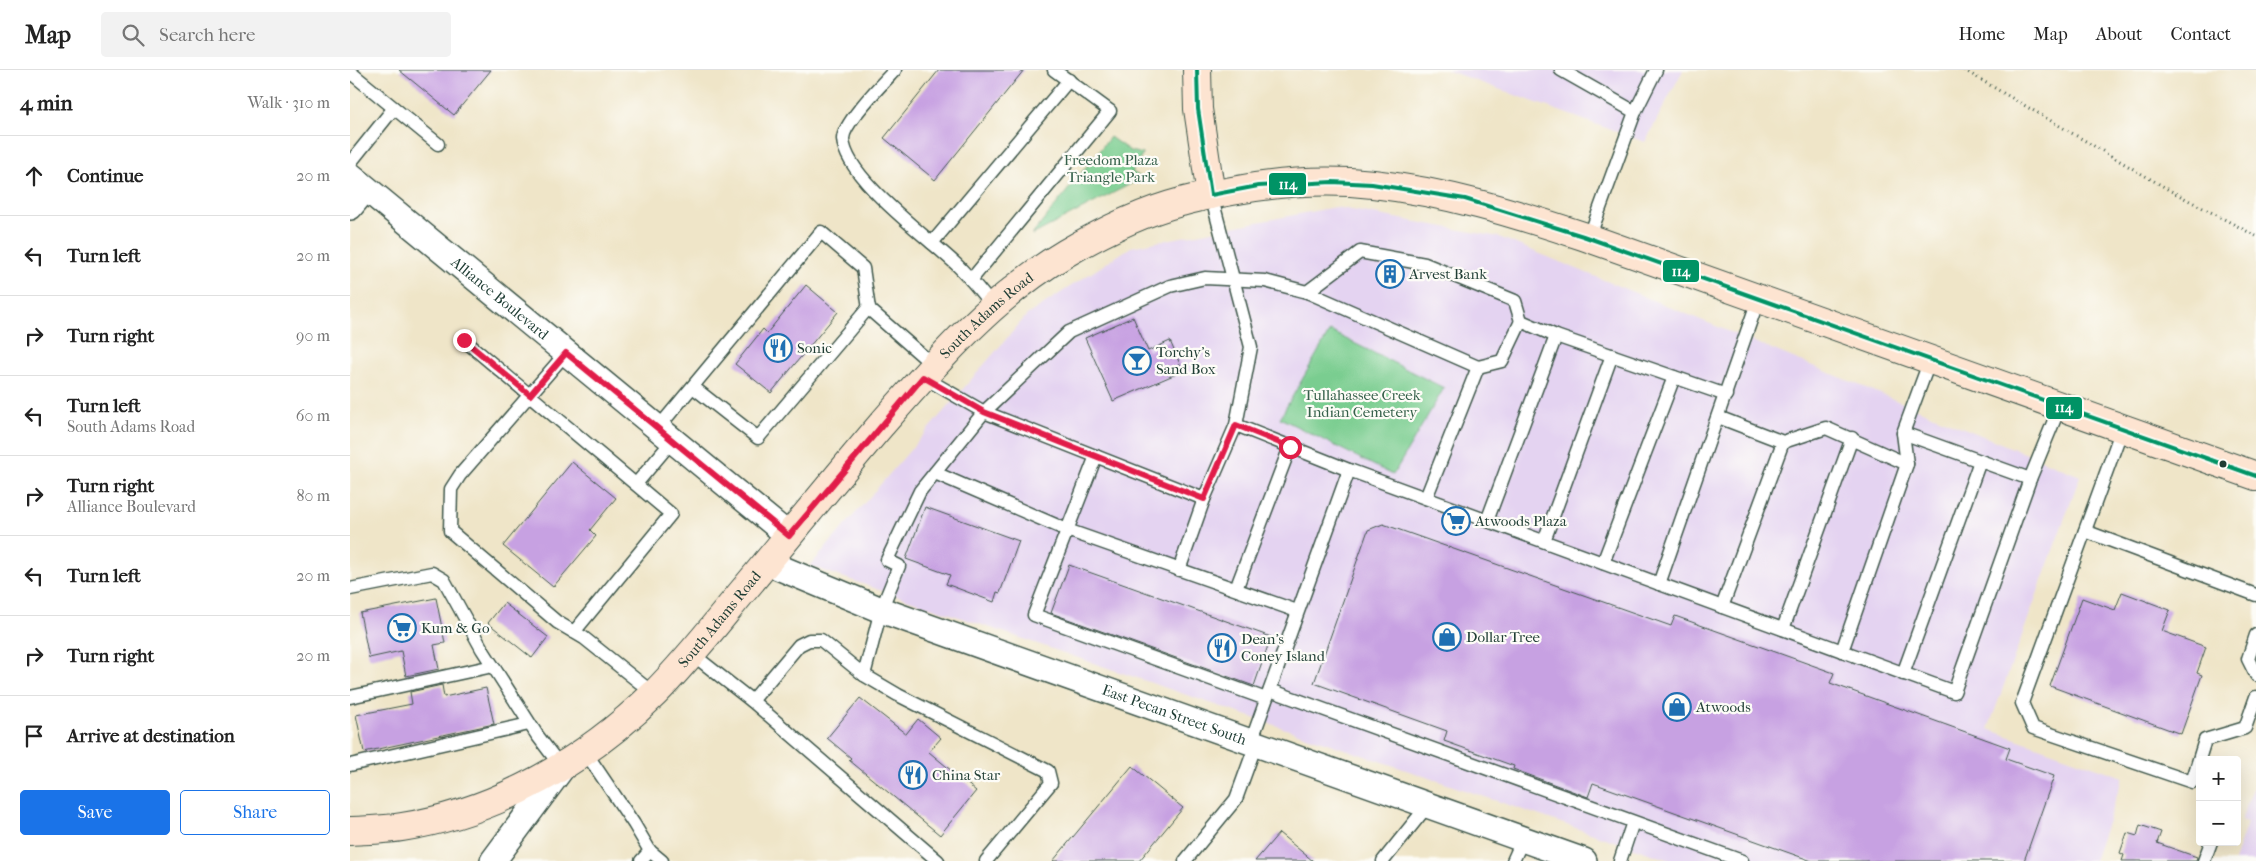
<!DOCTYPE html>
<meta charset="utf-8">
<style>
body{margin:0;font-family:"IM FELL French Canon",serif;background:#f2f2f2;color:#222}
.controls{position:absolute;right:15px;bottom:15px;display:grid;overflow:hidden;border-radius:5px;box-shadow:0 5px 20px #0002}
.controls button{width:45px;height:45px;display:grid;place-items:center;padding:0;border:0;border-bottom:1px solid #e0e0e0;background:#fff;color:#222;font:25px sans-serif}
.stop{position:absolute;width:15px;height:15px;margin:-11px;border:4px solid #e11d48;border-radius:50%;background:#fff}
.stop.end{background:#e11d48;border-color:#fff;box-shadow:0 1px 5px #0008}
.list{margin:0;padding:0;list-style:none}
h2{display:flex;justify-content:space-between;align-items:center;height:65px;margin:0;padding:0 20px;font-size:21px}
h2 small{font-size:16px;font-weight:400;color:#767676}
.list li{display:grid;grid-template-columns:32px 1fr auto;gap:15px;align-items:center;box-sizing:border-box;height:80px;padding:0 20px;border-top:1px solid #e0e0e0}
.list b{display:block;font-size:19px;white-space:nowrap}
.list p{margin:0;font-size:16px;white-space:nowrap;color:#767676}
.list em{font-size:16px;font-style:normal;color:#767676}
.actions{display:flex;gap:10px;padding:15px 20px}
.actions a{flex:1;padding:11px 0;border:1px solid #1a73e8;border-radius:5px;text-align:center;font-size:18px;color:#1a73e8}
.actions .main{background:#1a73e8;color:#fff}
.icon{flex:none;width:28px;height:28px;fill:none;stroke:currentColor;stroke-width:2;stroke-linecap:round;stroke-linejoin:round}
.map{position:relative;flex:none;width:1906px;height:791px;overflow:hidden}
header{display:flex;align-items:center;gap:30px;box-sizing:border-box;height:70px;padding:0 25px;background:#fff;border-bottom:1px solid #e0e0e0}
header strong{font-size:24px}
nav{display:flex;gap:28px;margin-inline-start:auto;font-size:18px}
.search{width:350px;height:45px;background:#f2f2f2;display:flex;align-items:center;gap:12px;box-sizing:border-box;padding:0 18px;border-radius:5px;color:#767676;font-size:19px}
main{display:flex}
aside{flex:1;background:#fff}
.map>svg:first-child{display:block}
</style>
<header>
<strong>Map</strong>
<div class="search"><svg class="icon" aria-label="search" viewBox="0 0 24 24"><circle cx="10" cy="10" r="6"/><path d="M15 15l6 6"/></svg>Search here</div>
<nav><a>Home</a><a>Map</a><a>About</a><a>Contact</a></nav>
</header>
<main>
<aside>
<h2>4 min<small>Walk · 310 m</small></h2>
<ul class="list">
<li><svg class="icon" aria-label="ahead" viewBox="0 0 24 24"><path d="M12 20V5M6 11l6-6 6 6"/></svg><div><b>Continue</b></div><em>20 m</em></li>
<li><svg class="icon" aria-label="left" viewBox="0 0 24 24"><path d="M17 20v-9H6M10 6l-5 5 5 5"/></svg><div><b>Turn left</b></div><em>20 m</em></li>
<li><svg class="icon" aria-label="right" viewBox="0 0 24 24"><path d="M7 20v-9h11M14 6l5 5-5 5"/></svg><div><b>Turn right</b></div><em>90 m</em></li>
<li><svg class="icon" aria-label="left" viewBox="0 0 24 24"><path d="M17 20v-9H6M10 6l-5 5 5 5"/></svg><div><b>Turn left</b><p>South Adams Road</p></div><em>60 m</em></li>
<li><svg class="icon" aria-label="right" viewBox="0 0 24 24"><path d="M7 20v-9h11M14 6l5 5-5 5"/></svg><div><b>Turn right</b><p>Alliance Boulevard</p></div><em>80 m</em></li>
<li><svg class="icon" aria-label="left" viewBox="0 0 24 24"><path d="M17 20v-9H6M10 6l-5 5 5 5"/></svg><div><b>Turn left</b></div><em>20 m</em></li>
<li><svg class="icon" aria-label="right" viewBox="0 0 24 24"><path d="M7 20v-9h11M14 6l5 5-5 5"/></svg><div><b>Turn right</b></div><em>20 m</em></li>
<li><svg class="icon" aria-label="arrive" viewBox="0 0 24 24"><path d="M6 21V4h12l-3 4 3 4H6"/></svg><div><b>Arrive at destination</b></div></li>
</ul>
<div class="actions"><a class="main">Save</a><a>Share</a></div>
</aside>
<div class="map">
<svg width="1906" height="791" viewBox="0 0 1906 791">
<rect width="100%" height="100%" fill="#fdfcf7"/>
<filter id="ink" filterUnits="userSpaceOnUse"><feTurbulence type="fractalNoise" baseFrequency=".02" numOctaves="2"/><feDisplacementMap in="SourceGraphic" scale="10" xChannelSelector="R" yChannelSelector="G"/><feConvolveMatrix kernelMatrix="1 2 1 2 8 2 1 2 1" color-interpolation-filters="sRGB"/></filter>
<filter id="wash" filterUnits="userSpaceOnUse"><feTurbulence type="fractalNoise" baseFrequency=".0096" numOctaves="4" result="noise"/><feDisplacementMap in="SourceGraphic" scale="20" xChannelSelector="R" yChannelSelector="G"/><feGaussianBlur stdDeviation="1.12" result="paint"/><feColorMatrix in="noise" values="0 0 0 0 0 0 0 0 0 0 0 0 0 0 0 0 0 1.4 0 .05"/><feComposite in="paint" operator="in"/></filter>
<g filter="url(#wash)">
<rect width="100%" height="100%" fill="#efe5c8"/>
<g fill="#e4d3f1">
<path d="M 1096,0 L 1333,0 L 1295,72 Z"/>
<path d="M 985,137 L 1149,167 L 1730,406 L 1638,659 L 1773,707 L 1744,791 L 1322,791 L 460,496 L 677,245 L 781,177 Z"/>
<path d="M 1906,710 L 1906,791 L 1884,791 L 1897,753 L 1891,751 Z"/>
</g>
<g fill="#7acd90" stroke="#4c8562">
<path d="M 760,67 L 780,81 L 793,84 L 782,102 L 792,108 L 682,165 Z"/>
<path d="M 980,261 L 1094,318 L 1043,405 L 930,348 Z"/>
</g>
<g id="blocks">
<g fill="#c7a1e2">
<path d="M 49,0 L 141,0 L 104,45 Z"/>
<path d="M 589,0 L 674,0 L 585,110 L 534,68 Z"/>
<path d="M 456,215 L 488,242 L 421,323 L 385,294 L 413,259 L 417,263 Z"/>
<path d="M 783,247 L 798,281 L 820,271 L 833,301 L 763,331 L 735,268 Z"/>
<path d="M 222,392 L 266,428 L 240,460 L 246,466 L 203,517 L 153,476 Z"/>
<path d="M 575,437 L 669,471 L 650,523 L 647,522 L 644,532 L 596,514 L 600,505 L 556,489 Z"/>
<path d="M 1033,454 L 1321,556 L 1325,546 L 1484,603 L 1480,613 L 1660,678 L 1656,689 L 1704,706 L 1674,791 L 1462,791 L 1243,713 L 1238,727 L 1163,699 L 1164,696 L 1094,671 L 1097,661 L 964,613 L 1018,460 Z"/>
<path d="M 719,495 L 921,567 L 904,616 L 701,543 Z"/>
<path d="M 1772,522 L 1820,540 L 1812,561 L 1856,577 L 1847,603 L 1852,605 L 1831,664 L 1700,616 L 1732,528 L 1765,540 Z"/>
<path d="M 86,528 L 95,573 L 84,575 L 89,599 L 56,606 L 51,581 L 19,588 L 10,543 Z"/>
<path d="M 154,533 L 198,567 L 182,588 L 138,553 Z"/>
<path d="M 92,615 L 94,627 L 136,618 L 144,654 L 14,682 L 6,645 L 62,634 L 60,622 Z"/>
<path d="M 510,628 L 556,664 L 568,649 L 591,668 L 579,682 L 626,721 L 590,765 L 499,690 L 501,688 L 477,668 Z"/>
<path d="M 782,696 L 833,738 L 789,791 L 703,791 Z"/>
<path d="M 1790,755 L 1811,762 L 1807,773 L 1847,787 L 1846,791 L 1772,791 L 1774,785 L 1770,783 L 1777,763 L 1787,766 Z"/>
<path d="M 929,763 L 963,791 L 905,791 Z"/>
</g>
</g>
</g>
<g filter="url(#ink)">
<use href="#blocks" fill-opacity="0" stroke="#3e564a" stroke-width="1"/>
<g fill="none" stroke-linecap="round" stroke-linejoin="round">
<defs>
<g id="service">
<path d="M 545,0 C 533,13 493,53 493,69 C 495,109 581,169 609,197 C 622,210 633,224 644,238"/>
<path d="M 1211,0 L 1285,42 L 1306,0"/>
<path d="M 0,2 L 88,74"/>
<path d="M 0,93 L 44,38"/>
<path d="M 1239,168 L 1285,42"/>
<path d="M 582,173 L 719,10"/>
<path d="M 621,210 L 760,41 L 704,0"/>
<path d="M 957,222 L 1010,182 L 1075,194 L 1165,231 L 1171,251"/>
<path d="M 114,270 L 321,444 L 224,562"/>
<path d="M 216,283 L 110,405 L 101,419 L 100,461 L 207,552 L 234,568 L 304,624"/>
<path d="M 1128,297 L 1152,291 L 1171,251 L 1206,266 L 1376,325"/>
<path d="M 573,307 L 634,342 L 854,429"/>
<path d="M 343,317 L 408,368 L 519,237"/>
<path d="M 1368,347 L 1433,372 L 1476,358 L 1557,394"/>
<path d="M 886,355 L 999,400 L 901,672"/>
<path d="M 308,358 L 471,162 L 513,198 L 519,239 L 583,295"/>
<path d="M 1772,359 L 1672,633 L 1683,658 L 1842,712 L 1855,670 L 1895,658 L 1906,627"/>
<path d="M 1553,363 L 1680,409"/>
<path d="M 746,386 L 684,545 L 916,629"/>
<path d="M 999,400 L 1604,622 L 1680,409 L 1710,336"/>
<path d="M 585,403 L 717,460 L 947,541"/>
<path d="M 286,414 L 323,370"/>
<path d="M 1137,451 L 1206,266"/>
<path d="M 1735,461 L 1906,525"/>
<path d="M 1194,471 L 1262,285"/>
<path d="M 1253,493 L 1324,307"/>
<path d="M 829,500 L 854,429 L 886,355 L 901,277 L 861,125"/>
<path d="M 1309,514 L 1408,230"/>
<path d="M 0,519 L 82,503 L 94,510 L 132,579 L 187,665 L 212,698"/>
<path d="M 886,519 L 940,377"/>
<path d="M 1372,537 L 1433,372"/>
<path d="M 1433,559 L 1502,368"/>
<path d="M 1906,565 L 1898,589 L 1906,605"/>
<path d="M 1492,581 L 1557,394 L 1553,363 L 1580,290"/>
<path d="M 341,583 L 402,631 L 588,791"/>
<path d="M 1553,604 L 1630,391"/>
<path d="M 920,620 L 1392,791"/>
<path d="M 0,627 L 143,596"/>
<path d="M 402,631 L 449,575 L 459,570 L 471,570 L 514,605"/>
<path d="M 234,680 L 284,754 L 300,781 L 312,791"/>
<path d="M 0,695 L 179,654"/>
<path d="M 291,791 L 300,781"/>
<path d="M 636,791 L 701,713 L 698,701 L 548,625 L 514,605 L 531,540 L 549,496 L 537,490 L 570,421 L 634,342 L 719,262 L 820,216 L 855,208 L 915,211 L 957,222 L 1128,297 L 1076,428"/>
<path d="M 835,791 L 886,729 L 906,674"/>
<path d="M 1033,791 L 1078,735"/>
<path d="M 1163,791 L 1173,769"/>
<path d="M 1270,791 L 1283,752"/>
<path d="M 1854,791 L 1861,772"/>
</g>
<g id="minor">
<path id="s1" d="M 0,105 L 439,466"/>
<path d="M 0,137 L 15,119"/>
<path id="s2" d="M 416,492 L 531,540 L 1234,791"/>
<path d="M 143,791 L 212,698"/>
</g>
<g id="secondary">
<path d="M 847,0 L 848,39 L 861,125"/>
<path id="s3" d="M 0,761 C 17,760 35,760 52,757 C 148,742 237,690 305,623 C 337,591 364,556 393,521 C 439,466 484,410 531,355 C 586,292 643,226 716,183 C 750,163 793,142 831,132 C 848,127 865,124 882,121 C 929,112 976,109 1023,114 C 1096,122 1164,143 1233,166 L 1906,406"/>
</g>
</defs>
<use href="#service" stroke="#3e564a" stroke-width="15"/>
<use href="#minor" stroke="#3e564a" stroke-width="28"/>
<use href="#secondary" stroke="#3e564a" stroke-width="30"/>
<path stroke="#3e564a" stroke-width="3" stroke-dasharray="1 4" stroke-linecap="butt" d="M 1614,0 L 1821,121 L 1906,166"/>
<use href="#service" stroke="#fff" stroke-width="12"/>
<use href="#minor" stroke="#fff" stroke-width="25"/>
<use href="#secondary" stroke="#fde4d1" stroke-width="28"/>
<defs>
<path id="bus-1" d="M 847,0 L 848,39 L 861,125 L 908,116 L 982,112 L 1022,114 L 1115,129 L 1233,166 L 1906,406"/>
</defs>
<use href="#bus-1" stroke="#fdfcf7" stroke-width="8"/>
<use href="#bus-1" stroke="#009365" stroke-width="4"/>
</g>
</g>
<g fill="none" stroke-linecap="round" stroke-linejoin="round" filter="url(#ink)">
<path stroke="#e11d48" stroke-width="6" d="M 114,270 L 180,325 L 216,283 L 439,466 L 573,307 L 634,342 L 854,429 L 886,355 L 940,377"/>
</g>
<defs>
<symbol id="building-ring" viewBox="-11 -11 22 22"><circle r="9.5" fill="#fdfcf7" stroke="#1f6fb2" stroke-width="1.5"/><path d="M-4-6H4V6H1V3H-1V6H-4ZM-2.5-4.3h1.7v1.8h-1.7ZM.8-4.3h1.7v1.8H.8ZM-2.5-1h1.7V.8h-1.7ZM.8-1h1.7V.8H.8Z" fill="#1f6fb2"/></symbol>
<symbol id="restaurant-ring" viewBox="-11 -11 22 22"><circle r="9.5" fill="#fdfcf7" stroke="#1f6fb2" stroke-width="1.5"/><path d="M-5-6h1v4h1v-4h1v4h1v-4h1v5L-1.5 .5V6h-2V.5L-5-1ZM5-6V6H3V1.5H1.5Q1.5-4 5-6Z" fill="#1f6fb2"/></symbol>
<symbol id="bar-ring" viewBox="-11 -11 22 22"><circle r="9.5" fill="#fdfcf7" stroke="#1f6fb2" stroke-width="1.5"/><path d="M-6-5H6L.8 .8V4.5H3.5V6h-7V4.5H-.8V.8Z" fill="#1f6fb2"/></symbol>
<symbol id="supermarket-ring" viewBox="-11 -11 22 22"><circle r="9.5" fill="#fdfcf7" stroke="#1f6fb2" stroke-width="1.5"/><path d="M-6-5.5h2.5l.6 2H6L4.5 2H-2.5L-4.4-4H-6ZM-1.5 3.2a1.3 1.3 0 1 0 .1 0ZM3 3.2a1.3 1.3 0 1 0 .1 0Z" fill="#1f6fb2"/></symbol>
<symbol id="shop-ring" viewBox="-11 -11 22 22"><circle r="9.5" fill="#fdfcf7" stroke="#1f6fb2" stroke-width="1.5"/><path d="M-5-2.5h2.3a2.7 3.5 0 0 1 5.4 0H5L5.5 6h-11ZM-1.5-2.5h3a1.5 2.3 0 0 0-3 0Z" fill="#1f6fb2"/></symbol>
</defs>
<g fill-rule="evenodd">
<use href="#building-ring" x="1024" y="188" width="32" height="32"/>
<use href="#restaurant-ring" x="412" y="262" width="32" height="32"/>
<use href="#bar-ring" x="771" y="275" width="32" height="32"/>
<use href="#supermarket-ring" x="1090" y="435" width="32" height="32"/>
<use href="#supermarket-ring" x="36" y="542" width="32" height="32"/>
<use href="#shop-ring" x="1081" y="551" width="32" height="32"/>
<use href="#restaurant-ring" x="856" y="562" width="32" height="32"/>
<use href="#shop-ring" x="1311" y="621" width="32" height="32"/>
<use href="#restaurant-ring" x="547" y="689" width="32" height="32"/>
</g>
<circle fill="#1f3d34" stroke="#fdfcf7" stroke-width="2" cx="1873" cy="394" r="4.5"/>
<g text-anchor="middle" stroke-width="4.5" stroke-linejoin="round" paint-order="stroke">
<g font-size="15" fill="#36614b" stroke="#fdfcf7">
<text x="761" y="95">Freedom Plaza<tspan x="761" dy="17">Triangle Park</tspan></text>
<text x="1012" y="330">Tullahassee Creek<tspan x="1012" dy="17">Indian Cemetery</tspan></text>
</g>
<g font-size="15" fill="#1f3d34" stroke="#fdfcf7" text-anchor="start">
<text x="1059" y="209">Arvest Bank</text>
<text x="447" y="283">Sonic</text>
<text x="806" y="287">Torchy's<tspan x="806" dy="17">Sand Box</tspan></text>
<text x="1125" y="456">Atwoods Plaza</text>
<text x="71" y="563">Kum &amp; Go</text>
<text x="1116" y="572">Dollar Tree</text>
<text x="891" y="574">Dean's<tspan x="891" dy="17">Coney Island</tspan></text>
<text x="1346" y="642">Atwoods</text>
<text x="582" y="710">China Star</text>
</g>
<g font-size="15" fill="#1f3d34" stroke="#fdfcf7">
<text dy="5" stroke="none"><textPath href="#s1" startOffset="194">Alliance Boulevard</textPath></text>
<text dy="5" stroke="none"><textPath href="#s3" startOffset="846">South Adams Road</textPath></text>
<text dy="5" stroke="none"><textPath href="#s3" startOffset="441">South Adams Road</textPath></text>
<text dy="5" stroke="none"><textPath href="#s2" startOffset="436">East Pecan Street South</textPath></text>
</g>
</g>
<g stroke="#fdfcf7" stroke-width="2">
<rect x="918" y="102" width="39" height="24" rx="5" fill="#009365"/>
<rect x="1312" y="189" width="38" height="24" rx="5" fill="#009365"/>
<rect x="1695" y="326" width="38" height="24" rx="5" fill="#009365"/>
</g>
<g font-size="14" text-anchor="middle" font-weight="bold" fill="#fff">
<text x="938" y="119">114</text>
<text x="1331" y="206">114</text>
<text x="1714" y="342">114</text>
</g>
</svg>
<div class="controls">
<button>+</button>
<button>−</button>
</div>
<div class="stop" style="left:940px;top:377px"></div>
<div class="stop end" style="left:114px;top:270px"></div>
</div>
</main>
